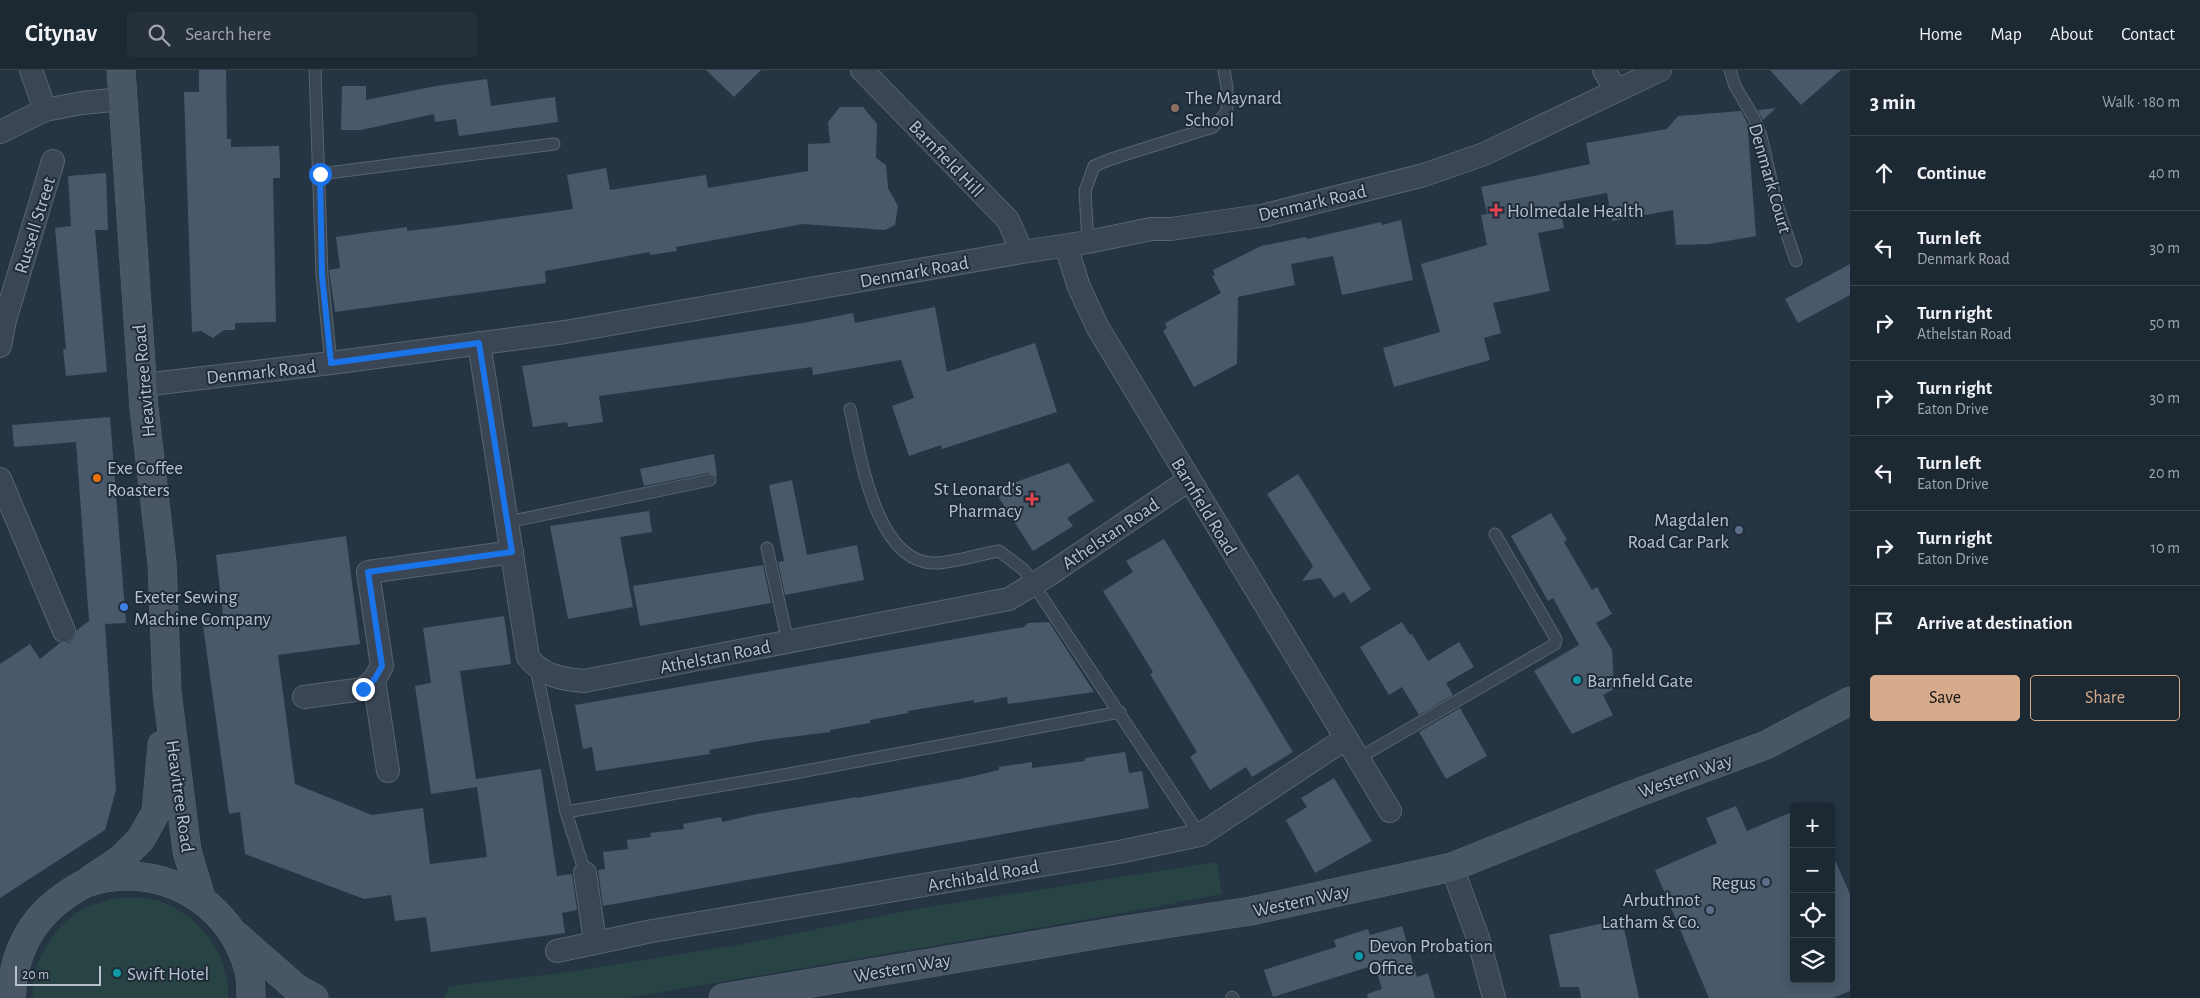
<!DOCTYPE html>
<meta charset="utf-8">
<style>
body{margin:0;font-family:"Alegreya Sans",sans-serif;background:#25303a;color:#f1f3f6}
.controls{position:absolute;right:15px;bottom:15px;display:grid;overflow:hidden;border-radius:5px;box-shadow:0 2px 12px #0003}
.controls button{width:45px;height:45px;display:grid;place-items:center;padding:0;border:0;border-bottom:1px solid #3a444d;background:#1c2832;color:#f1f3f6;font:25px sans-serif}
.scale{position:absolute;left:15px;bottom:12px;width:86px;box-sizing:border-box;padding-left:5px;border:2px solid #b7c1cd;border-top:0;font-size:14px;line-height:18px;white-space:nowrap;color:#b7c1cd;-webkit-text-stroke:4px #1f2b38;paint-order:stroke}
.stop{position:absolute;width:15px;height:15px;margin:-11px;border:4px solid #1a73e8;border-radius:50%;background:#fff}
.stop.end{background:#1a73e8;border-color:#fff;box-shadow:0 1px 5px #0008}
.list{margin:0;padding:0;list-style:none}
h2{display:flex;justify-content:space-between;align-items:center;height:65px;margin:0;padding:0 20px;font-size:21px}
h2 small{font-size:16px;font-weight:400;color:#a0a6ac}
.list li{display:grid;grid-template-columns:32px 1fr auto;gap:15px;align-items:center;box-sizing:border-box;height:75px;padding:0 20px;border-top:1px solid #3a444d}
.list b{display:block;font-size:19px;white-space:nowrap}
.list p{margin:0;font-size:16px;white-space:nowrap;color:#a0a6ac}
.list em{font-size:16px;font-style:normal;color:#a0a6ac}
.actions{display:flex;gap:10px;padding:15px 20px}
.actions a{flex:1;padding:11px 0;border:1px solid #d6ab8b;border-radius:5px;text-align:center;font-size:18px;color:#d6ab8b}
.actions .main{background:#d6ab8b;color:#111}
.icon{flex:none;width:28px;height:28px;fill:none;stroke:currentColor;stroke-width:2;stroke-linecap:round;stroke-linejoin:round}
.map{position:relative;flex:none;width:1850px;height:928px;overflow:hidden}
header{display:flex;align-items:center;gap:30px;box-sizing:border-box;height:70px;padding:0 25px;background:#1c2832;border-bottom:1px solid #3a444d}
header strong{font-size:24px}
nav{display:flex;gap:28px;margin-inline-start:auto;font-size:18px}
.search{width:350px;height:45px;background:#25303a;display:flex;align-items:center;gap:12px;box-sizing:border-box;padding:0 18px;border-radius:5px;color:#a0a6ac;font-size:19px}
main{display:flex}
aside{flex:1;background:#1c2832}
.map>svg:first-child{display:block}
</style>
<header>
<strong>Citynav</strong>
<div class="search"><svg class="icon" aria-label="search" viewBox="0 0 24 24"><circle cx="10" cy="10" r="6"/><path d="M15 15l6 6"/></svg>Search here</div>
<nav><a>Home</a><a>Map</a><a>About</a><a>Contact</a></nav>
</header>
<main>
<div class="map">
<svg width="1850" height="928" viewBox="0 0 1850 928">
<rect width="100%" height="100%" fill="#253543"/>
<g fill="#284344">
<path d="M 1217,792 L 1222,824 L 1124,843 L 627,928 L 444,928 L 449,916 L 561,903 L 738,875 L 915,839 Z"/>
<path d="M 114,828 C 125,828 135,827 145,828 C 191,833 232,883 228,928 L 33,928 C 30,894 54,853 85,838 C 94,834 105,831 114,828 Z"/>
</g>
<g fill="#49596a">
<path d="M 199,0 L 226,0 L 227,69 L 231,69 L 231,77 L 279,76 L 280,91 L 280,108 L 273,108 L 276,252 L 235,253 L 235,260 L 224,260 L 213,268 L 201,261 L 192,262 L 184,22 L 199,22 Z"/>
<path d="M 706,0 L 761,0 L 734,27 Z"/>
<path d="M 1770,0 L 1841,0 L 1801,35 Z"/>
<path d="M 487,9 L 491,36 L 555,27 L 558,52 L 459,66 L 456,49 L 435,52 L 434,44 L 361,60 L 341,60 L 342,16 L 366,16 L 366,30 L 436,16 Z"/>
<path d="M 840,37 L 863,37 L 877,54 L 876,88 L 886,95 L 888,118 L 898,136 L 895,155 L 885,160 L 803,154 L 676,177 L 677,181 L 650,185 L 650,182 L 545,201 L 546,213 L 335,242 L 329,200 L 340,198 L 336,167 L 407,157 L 407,161 L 449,156 L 573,139 L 567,105 L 606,98 L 610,120 L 706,105 L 708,118 L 808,101 L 808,74 L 830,73 L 828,52 Z"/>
<path d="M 1776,38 L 1763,50 L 1758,40 Z"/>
<path d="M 1741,41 L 1751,60 L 1748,62 L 1756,166 L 1709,174 L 1676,175 L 1673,140 L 1612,151 L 1607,123 L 1559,132 L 1564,158 L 1538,163 L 1550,221 L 1493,233 L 1501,263 L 1484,268 L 1490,290 L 1394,317 L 1383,278 L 1440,262 L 1421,194 L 1487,175 L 1481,145 L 1487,144 L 1481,117 L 1590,94 L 1586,73 L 1667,59 L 1678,46 Z"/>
<path d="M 106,103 L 108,160 L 95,160 L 107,302 L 66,306 L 63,279 L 66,279 L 55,158 L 71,156 L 68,106 Z"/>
<path d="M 1401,150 L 1413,210 L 1342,225 L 1333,186 L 1291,194 L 1295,215 L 1238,227 L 1237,294 L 1194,317 L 1163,261 L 1167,258 L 1165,253 L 1221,223 L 1212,206 L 1215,205 L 1213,200 L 1261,176 L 1306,167 L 1307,169 L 1381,152 L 1382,155 Z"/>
<path d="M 1850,194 L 1850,225 L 1798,253 L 1785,229 Z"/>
<path d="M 935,237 L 947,302 L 1035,273 L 1057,342 L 942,379 L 941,375 L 909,386 L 892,336 L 914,328 L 901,290 L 813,305 L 812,297 L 599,326 L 603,352 L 568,357 L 567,352 L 533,357 L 522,296 L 803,253 L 853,243 L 855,253 Z"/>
<path d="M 110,347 L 126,553 L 105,554 L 116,720 L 105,760 L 0,828 L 0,594 L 30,574 L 40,589 L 60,573 L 69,573 L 74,569 L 77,560 L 89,551 L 76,372 L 14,377 L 12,355 Z"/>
<path d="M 714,384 L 717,406 L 708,403 L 644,416 L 640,399 Z"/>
<path d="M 1069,393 L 1094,431 L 1067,448 L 1073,456 L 1033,481 L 994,420 Z"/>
<path d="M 1298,404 L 1371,519 L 1351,533 L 1344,522 L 1334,528 L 1321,508 L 1302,511 L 1313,496 L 1267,424 Z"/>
<path d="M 792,410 L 807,485 L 857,475 L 864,510 L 785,525 L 778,492 L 784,491 L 769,415 Z"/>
<path d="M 649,441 L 652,462 L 620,467 L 633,537 L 568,549 L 550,456 Z"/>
<path d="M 1551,443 L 1567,470 L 1564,472 L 1592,520 L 1597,517 L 1612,544 L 1596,553 L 1612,580 L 1614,619 L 1603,625 L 1613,645 L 1572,664 L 1534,601 L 1579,575 L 1553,528 L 1548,531 L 1511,466 Z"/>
<path d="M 346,466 L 360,574 L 278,585 L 295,714 L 372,745 L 423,738 L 430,794 L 487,787 L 477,717 L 431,724 L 415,616 L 431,613 L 423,558 L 504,546 L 511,594 L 460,601 L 476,709 L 541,699 L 557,806 L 572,804 L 577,840 L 562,843 L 565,863 L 431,882 L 426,847 L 395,851 L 391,825 L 364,829 L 245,784 L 240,742 L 229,744 L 202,548 L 223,546 L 216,485 Z"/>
<path d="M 1164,469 L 1293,682 L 1252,707 L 1246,697 L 1210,720 L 1190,687 L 1197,682 L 1150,604 L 1153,602 L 1103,521 L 1133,502 L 1126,491 Z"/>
<path d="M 763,495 L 771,533 L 640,556 L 633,516 Z"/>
<path d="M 1049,552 L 1094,622 L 1008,634 L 1007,627 L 974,633 L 974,630 L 908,641 L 908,643 L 870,650 L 870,653 L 830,660 L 830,662 L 766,670 L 709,680 L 710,684 L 596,701 L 592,677 L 583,679 L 575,635 L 1024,557 L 1028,553 Z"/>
<path d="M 1402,552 L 1410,565 L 1412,564 L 1428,591 L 1459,572 L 1474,597 L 1446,613 L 1453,625 L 1419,645 L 1402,617 L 1389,625 L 1360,577 Z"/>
<path d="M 1460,638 L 1487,686 L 1446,709 L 1419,662 Z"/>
<path d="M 1125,682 L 1129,703 L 1142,701 L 1149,738 L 603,836 L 598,800 L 605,799 L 603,782 L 628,779 L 627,770 L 651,767 L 650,763 L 684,759 L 683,754 L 721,747 L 722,752 L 757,744 L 857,727 L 857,728 L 965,708 L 999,700 L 999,697 L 1032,692 L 1032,698 L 1085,691 L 1085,688 Z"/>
<path d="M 1334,708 L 1372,771 L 1315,803 L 1286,750 L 1307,737 L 1301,728 Z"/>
<path d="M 1736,736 L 1747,761 L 1794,741 L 1794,909 L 1831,909 L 1831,781 L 1850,824 L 1850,921 L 1833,928 L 1709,928 L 1655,800 L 1717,773 L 1706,748 Z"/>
<path d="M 1622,849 L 1639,928 L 1581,928 L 1579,917 L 1560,917 L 1549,865 Z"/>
<path d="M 1402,856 L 1417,907 L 1428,903 L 1435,928 L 1368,928 L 1367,924 L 1382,919 L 1375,895 L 1273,927 L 1264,900 L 1336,877 L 1334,870 L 1368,859 L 1370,865 Z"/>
</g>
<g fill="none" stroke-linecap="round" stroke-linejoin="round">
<defs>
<g id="lane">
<path d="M 315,0 L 322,205 L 331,293"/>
<path d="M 1730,0 L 1735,16 L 1754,48 L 1761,66 L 1776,132 L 1796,191"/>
<path d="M 320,104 L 554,74"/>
<path d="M 1088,172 L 1085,121 L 1094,96 L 1111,89 L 1213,57 L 1227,42 L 1227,17 L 1224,0"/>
<path d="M 850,339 C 860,382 875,494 935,493 C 953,493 980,484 999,481 L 1024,500 L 1200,765"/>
<path d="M 508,452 L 710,410"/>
<path d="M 767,478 L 788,572"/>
<path d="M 536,599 L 566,742 L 585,803"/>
<path d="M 1357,689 L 1555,574 L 1556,569 L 1495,464"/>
<path d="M 566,742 L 789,704 L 1120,642"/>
<path d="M 1232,927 L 1233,928"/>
</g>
<g id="street">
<path d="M 31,0 L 45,40"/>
<path d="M 862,0 L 1008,150 L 1022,182"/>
<path d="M 1604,0 L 1616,20"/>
<path d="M 0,62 L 45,40 L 82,33 L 122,29"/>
<path d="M 1066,176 L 1079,217 L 1098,258 L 1390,741"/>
<path d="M 479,273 L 528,587 C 542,606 562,609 584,611 L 1009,529 L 1047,506 L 1189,410"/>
<path d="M 0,276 L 5,250 L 53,91"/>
<path d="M 143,315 L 331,293 L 565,262 L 1022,182 L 1088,172 L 1151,159 L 1171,159 L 1266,145 L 1424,105 L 1484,84 L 1660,0"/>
<path d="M 0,409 L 64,561"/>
<path d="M 304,627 L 363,619 L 374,610"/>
<path d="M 388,701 L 374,610 L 382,596 L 368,502 L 512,482"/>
<path d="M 1452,797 L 1479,871 L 1494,928"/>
<path d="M 585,803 L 595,872"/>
<path d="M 557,881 L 652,861 L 1119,782 L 1200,765 L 1345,669"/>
</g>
<g id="secondary">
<path d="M 121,0 L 144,338 L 162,493 L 167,622 L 187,781 L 201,828"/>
<path d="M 91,809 L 121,789 L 141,769 L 156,742 L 162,675"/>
<path d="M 237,866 L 296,918 L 314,928"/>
<path d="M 11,928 C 13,885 29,850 66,825 C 72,821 79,816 86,813 C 156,789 231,829 249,901 C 251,910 251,919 251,928"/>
<path d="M 723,928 L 1119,861 L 1251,841 L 1452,797 L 1629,726 L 1766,675 L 1850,631"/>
</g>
</defs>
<use href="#lane" stroke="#586470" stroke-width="13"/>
<use href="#street" stroke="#586470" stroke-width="24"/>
<use href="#secondary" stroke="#586470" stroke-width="29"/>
<use href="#lane" stroke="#3a4653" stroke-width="11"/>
<use href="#street" stroke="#3a4653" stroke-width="22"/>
<use href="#secondary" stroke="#485666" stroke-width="28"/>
</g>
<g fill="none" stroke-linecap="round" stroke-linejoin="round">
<path stroke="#1a73e8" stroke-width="6" d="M 320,104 L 322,205 L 331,293 L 479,273 L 512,482 L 368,502 L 382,596 L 374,610 L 363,619"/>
</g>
<circle fill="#8d6e63" stroke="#1f2b38" stroke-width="2" cx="1175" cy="38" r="5"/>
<g fill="#e0444e" stroke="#1f2b38" stroke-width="2">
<path d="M1493.5 132.5h5v5h5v5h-5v5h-5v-5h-5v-5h5z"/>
<path d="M1029.5 421.5h5v5h5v5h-5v5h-5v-5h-5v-5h5z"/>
</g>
<circle fill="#e8710a" stroke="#1f2b38" stroke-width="2" cx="97" cy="408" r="5"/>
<g fill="#5c6f8a" stroke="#1f2b38" stroke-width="2">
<circle cx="1739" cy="460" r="5"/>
<circle cx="1766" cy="812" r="5"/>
<circle cx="1710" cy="840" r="5"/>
</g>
<circle fill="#3f7fe0" stroke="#1f2b38" stroke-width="2" cx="124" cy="537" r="5"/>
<g fill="#0f9aa8" stroke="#1f2b38" stroke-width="2">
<circle cx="1577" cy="610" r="5"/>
<circle cx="1359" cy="886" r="5"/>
<circle cx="117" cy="903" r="5"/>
</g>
<g text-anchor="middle" stroke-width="4" stroke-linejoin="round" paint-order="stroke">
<g font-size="19" fill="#b7c1cd" stroke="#1f2b38" text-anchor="start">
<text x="1185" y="34">The Maynard<tspan x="1185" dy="22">School</tspan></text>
<text x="1507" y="147">Holmedale Health</text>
<text x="107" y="404">Exe Coffee<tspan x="107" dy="22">Roasters</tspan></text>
<text x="1022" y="425" text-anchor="end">St Leonard's<tspan x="1022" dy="22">Pharmacy</tspan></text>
<text x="1729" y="456" text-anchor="end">Magdalen<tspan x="1729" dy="22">Road Car Park</tspan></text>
<text x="134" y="533">Exeter Sewing<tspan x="134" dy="22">Machine Company</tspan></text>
<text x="1587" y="617">Barnfield Gate</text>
<text x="1756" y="819" text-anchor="end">Regus</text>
<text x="1700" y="836" text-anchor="end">Arbuthnot<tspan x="1700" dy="22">Latham &amp; Co.</tspan></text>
<text x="1369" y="882">Devon Probation<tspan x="1369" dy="22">Office</tspan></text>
<text x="127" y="910">Swift Hotel</text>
</g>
<g font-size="19" fill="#b7c1cd" stroke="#1f2b38">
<text transform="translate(947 88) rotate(46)" y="7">Barnfield Hill</text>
<text transform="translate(1771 108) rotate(74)" y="7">Denmark Court</text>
<text transform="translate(1312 132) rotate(-13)" y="7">Denmark Road</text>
<text transform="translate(34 155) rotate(-73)" y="7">Russell Street</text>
<text transform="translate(914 201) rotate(-10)" y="7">Denmark Road</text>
<text transform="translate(261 301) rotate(-6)" y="7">Denmark Road</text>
<text transform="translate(143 311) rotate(-95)" y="7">Heavitree Road</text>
<text transform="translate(1205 436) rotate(59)" y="7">Barnfield Road</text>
<text transform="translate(1110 463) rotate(-34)" y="7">Athelstan Road</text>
<text transform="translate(715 586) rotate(-11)" y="7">Athelstan Road</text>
<text transform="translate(1685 705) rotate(-20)" y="7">Western Way</text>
<text transform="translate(181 726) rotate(82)" y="7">Heavitree Road</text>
<text transform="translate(983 805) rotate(-10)" y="7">Archibald Road</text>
<text transform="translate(1301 830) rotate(-12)" y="7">Western Way</text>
<text transform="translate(902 897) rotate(-10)" y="7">Western Way</text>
</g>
</g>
</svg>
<div class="controls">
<button>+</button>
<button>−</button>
<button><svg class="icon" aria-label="locate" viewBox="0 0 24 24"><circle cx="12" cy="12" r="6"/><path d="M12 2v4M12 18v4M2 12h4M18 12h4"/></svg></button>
<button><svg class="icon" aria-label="layers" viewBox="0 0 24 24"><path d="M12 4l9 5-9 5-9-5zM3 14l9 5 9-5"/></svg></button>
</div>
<div class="scale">20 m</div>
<div class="stop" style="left:320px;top:104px"></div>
<div class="stop end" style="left:363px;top:619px"></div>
</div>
<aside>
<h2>3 min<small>Walk · 180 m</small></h2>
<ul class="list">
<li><svg class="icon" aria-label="ahead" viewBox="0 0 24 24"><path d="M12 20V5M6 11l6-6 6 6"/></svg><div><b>Continue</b></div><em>40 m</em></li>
<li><svg class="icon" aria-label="left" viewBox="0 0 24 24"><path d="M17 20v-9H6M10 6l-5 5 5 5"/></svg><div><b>Turn left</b><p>Denmark Road</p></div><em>30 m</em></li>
<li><svg class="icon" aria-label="right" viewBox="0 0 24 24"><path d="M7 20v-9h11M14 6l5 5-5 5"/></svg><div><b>Turn right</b><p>Athelstan Road</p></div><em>50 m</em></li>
<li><svg class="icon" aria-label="right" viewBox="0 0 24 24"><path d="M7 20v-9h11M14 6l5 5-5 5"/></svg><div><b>Turn right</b><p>Eaton Drive</p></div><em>30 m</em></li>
<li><svg class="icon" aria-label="left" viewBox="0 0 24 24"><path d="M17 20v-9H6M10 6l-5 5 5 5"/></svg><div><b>Turn left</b><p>Eaton Drive</p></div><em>20 m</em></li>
<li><svg class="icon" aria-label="right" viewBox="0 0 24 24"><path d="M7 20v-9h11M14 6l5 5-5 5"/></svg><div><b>Turn right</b><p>Eaton Drive</p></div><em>10 m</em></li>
<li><svg class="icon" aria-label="arrive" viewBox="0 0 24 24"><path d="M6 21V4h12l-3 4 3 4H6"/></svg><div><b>Arrive at destination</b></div></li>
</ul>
<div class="actions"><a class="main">Save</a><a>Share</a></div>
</aside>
</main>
